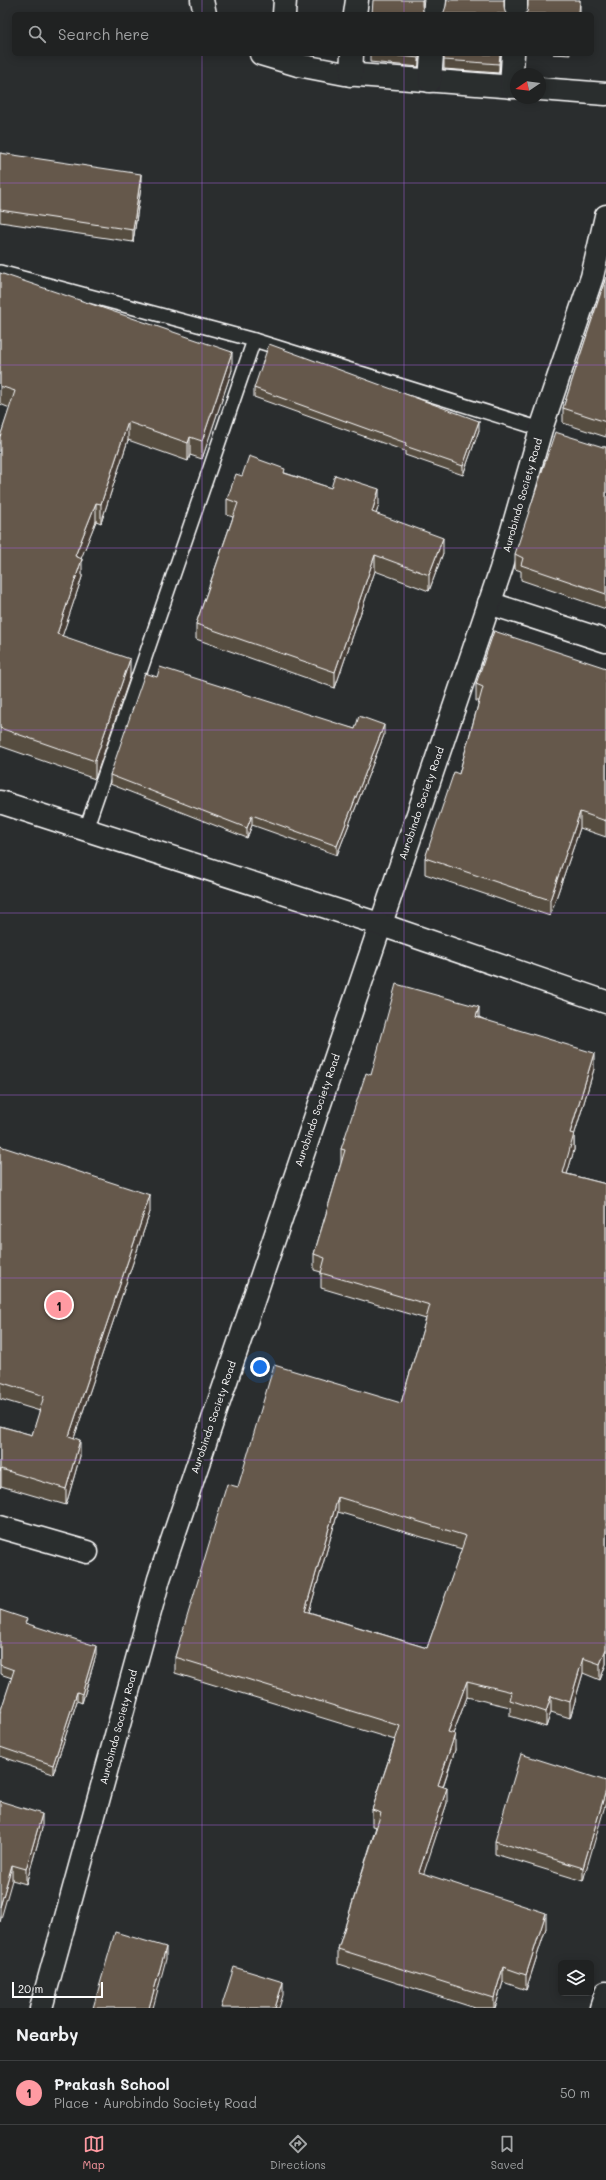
<!DOCTYPE html>
<meta charset="utf-8">
<style>
body{margin:0;font-family:Mali,sans-serif;background:#2d2f2f;color:#f1f3f6}
.controls{position:absolute;right:12px;bottom:12px;display:grid;overflow:hidden;border-radius:6px;box-shadow:0 2px 10px #0003}
.controls button{width:36px;height:36px;display:grid;place-items:center;padding:0;border:0;border-bottom:1px solid #3d3f40;background:#202222;color:#f1f3f6;font:20px sans-serif}
.compass{position:absolute;left:510px;top:68px;width:36px;height:36px;border-radius:50%;background:#202222;box-shadow:0 2px 10px #0003;rotate:257deg}
.scale{position:absolute;left:12px;bottom:10px;width:91px;box-sizing:border-box;padding-left:4px;border:2px solid #fff;border-top:0;font-size:11px;line-height:14px;white-space:nowrap;color:#fff;-webkit-text-stroke:3px #2a2d2e;paint-order:stroke}
.you{position:absolute;left:260px;top:1367px;width:14px;height:14px;margin:-10px;border:3px solid #fff;border-radius:50%;background:#1a73e8;box-shadow:0 0 0 6px #1a73e833}
.badge{display:grid;place-items:center;width:26px;height:26px;border-radius:50%;background:#ff9aa2;color:#111;font-size:13px;font-weight:700}
.pin{position:absolute;translate:-50% -50%;border:2px solid #fff;box-shadow:0 1px 4px #0006}
.list{margin:0;padding:0;list-style:none}
h2{display:flex;justify-content:space-between;align-items:center;height:52px;margin:0;padding:0 16px;font-size:17px}
h2 small{font-size:13px;font-weight:400;color:#a2a4a5}
.list li{display:grid;grid-template-columns:26px 1fr auto;gap:12px;align-items:center;box-sizing:border-box;height:64px;padding:0 16px;border-top:1px solid #3d3f40}
.list b{display:block;font-size:15px;white-space:nowrap}
.list p{margin:0;font-size:13px;white-space:nowrap;color:#a2a4a5}
.list em{font-size:13px;font-style:normal;color:#a2a4a5}
.icon{flex:none;width:22px;height:22px;fill:none;stroke:currentColor;stroke-width:2;stroke-linecap:round;stroke-linejoin:round}
.map{position:relative;flex:none;width:606px;height:2008px;overflow:hidden}
.search{position:absolute;background:#202222;box-shadow:0 2px 10px #0003;left:12px;right:12px;top:12px;height:44px;display:flex;align-items:center;gap:10px;box-sizing:border-box;padding:0 14px;border-radius:6px;color:#a2a4a5;font-size:15px}
.sheet{height:116px;background:#202222}
nav{display:flex;justify-content:space-around;align-items:center;box-sizing:border-box;height:56px;border-top:1px solid #3d3f40;background:#202222;font-size:11px;color:#a2a4a5}
nav a{display:grid;justify-items:center;gap:2px}
nav .on{color:#ff9aa2}
.map>svg:first-child{display:block}
</style>
<div class="map">
<svg width="606" height="2008" viewBox="0 0 606 2008">
<rect width="100%" height="100%" fill="#2a2d2e"/>
<filter id="ink" filterUnits="userSpaceOnUse"><feTurbulence type="fractalNoise" baseFrequency=".025" numOctaves="2"/><feDisplacementMap in="SourceGraphic" scale="8" xChannelSelector="R" yChannelSelector="G"/><feConvolveMatrix kernelMatrix="1 2 1 2 8 2 1 2 1" color-interpolation-filters="sRGB"/></filter>
<g filter="url(#ink)">
<g fill="none" stroke-linecap="round" stroke-linejoin="round">
<defs>
<g id="service">
<path d="M 0,272 L 254,340 L 541,429"/>
<path d="M 86,829 L 254,340"/>
</g>
<g id="minor">
<path d="M 202,0 L 205,14"/>
<path d="M 284,14 L 285,0"/>
<path d="M 355,14 L 357,0"/>
<path d="M 434,14 L 435,0"/>
<path d="M 516,14 L 516,0"/>
<path d="M 261,54 L 298,65 L 345,74 L 516,87"/>
<path d="M 351,75 L 352,54"/>
<path d="M 430,81 L 432,54"/>
<path d="M 511,87 L 513,54"/>
<path d="M 540,89 L 606,94"/>
<path d="M 489,603 L 606,641"/>
<path d="M 0,1527 L 87,1552"/>
<path d="M 41,2008 L 159,1579 L 501,569 L 541,429 L 592,277 L 606,216"/>
</g>
<g id="tertiary">
<path d="M 0,802 L 379,924 L 606,1002"/>
<path d="M 601,2008 L 606,1993"/>
</g>
</defs>
<use href="#service" stroke="#fff" stroke-width="16"/>
<use href="#minor" stroke="#fff" stroke-width="25"/>
<use href="#tertiary" stroke="#fff" stroke-width="25"/>
<use href="#service" stroke="#2a2d2e" stroke-width="13"/>
<use href="#minor" stroke="#2a2d2e" stroke-width="22"/>
<use href="#tertiary" stroke="#2a2d2e" stroke-width="22"/>
</g>
<g fill="#574d41" stroke="#fff" fill-rule="evenodd">
<path d="M 580,0 L 580,14 L 524,14 Z"/>
<path d="M 370,54 L 420,54 L 419,67 L 370,62 Z"/>
<path d="M 444,54 L 501,54 L 499,73 L 444,69 Z"/>
<path d="M 553,54 L 570,54 L 570,55 Z"/>
<path d="M 0,153 L 141,187 L 133,242 L 0,222 Z"/>
<path d="M 0,273 L 232,370 L 202,459 L 190,455 L 188,461 L 128,440 L 101,523 L 96,521 L 81,558 L 82,577 L 62,636 L 130,677 L 95,779 L 0,746 L 0,437 L 10,408 L 0,404 Z"/>
<path d="M 606,277 L 606,437 L 563,423 L 563,408 Z"/>
<path d="M 254,388 L 479,430 L 463,475 L 405,455 L 405,451 L 254,397 Z"/>
<path d="M 603,447 L 606,447 L 606,609 L 521,580 L 521,571 L 515,569 L 515,554 Z"/>
<path d="M 285,473 L 379,504 L 376,514 L 443,553 L 429,591 L 375,571 L 335,688 L 196,639 L 196,624 L 233,517 L 227,515 L 227,499 L 242,476 Z"/>
<path d="M 606,668 L 606,837 L 580,828 L 550,916 L 425,874 L 425,858 L 459,774 L 479,701 L 476,701 L 476,684 Z"/>
<path d="M 157,677 L 355,729 L 384,735 L 337,855 L 252,825 L 247,838 L 110,784 L 110,775 Z"/>
<path d="M 479,1017 L 594,1069 L 574,1136 L 574,1150 L 567,1174 L 606,1184 L 606,1664 L 600,1680 L 583,1673 L 570,1718 L 551,1712 L 546,1727 L 510,1716 L 510,1707 L 467,1697 L 453,1734 L 455,1750 L 443,1787 L 447,1803 L 423,1874 L 546,1928 L 526,1990 L 503,1982 L 495,2008 L 475,2008 L 338,1964 L 338,1949 L 376,1827 L 372,1826 L 372,1810 L 395,1740 L 175,1673 L 175,1657 L 238,1487 L 401,1403 L 426,1319 L 321,1288 L 321,1272 L 314,1270 L 314,1254 L 341,1163 L 341,1149 L 371,1075 ZM 338,1512 L 462,1549 L 427,1648 L 309,1612 Z"/>
<path d="M 0,1146 L 150,1212 L 74,1438 L 80,1456 L 66,1505 L 1,1486 L 0,1488 L 0,1426 L 32,1435 L 40,1411 L 0,1399 Z"/>
<path d="M 0,1610 L 27,1624 L 96,1655 L 82,1703 L 77,1701 L 53,1774 L 0,1756 L 0,1713 L 12,1678 L 0,1674 Z"/>
<path d="M 606,1781 L 583,1881 L 495,1854 L 495,1841 Z"/>
<path d="M 0,1801 L 42,1828 L 26,1884 L 12,1880 Z"/>
</g>
<g fill="#473e35" stroke="#fff">
<path d="M 422,0 L 424,0 L 422,14 Z"/>
<path d="M 419,54 L 420,54 L 419,67 Z"/>
<path d="M 500,54 L 501,54 L 499,73 L 499,64 Z"/>
<path d="M 141,174 L 141,187 L 133,242 L 133,230 Z"/>
<path d="M 232,352 L 232,370 L 202,459 L 202,441 Z"/>
<path d="M 479,421 L 479,430 L 463,475 L 463,466 Z"/>
<path d="M 128,422 L 128,440 L 101,523 L 101,504 Z"/>
<path d="M 190,437 L 190,455 L 188,461 L 188,443 Z"/>
<path d="M 379,489 L 379,504 L 372,528 L 372,512 Z"/>
<path d="M 96,503 L 96,521 L 75,574 L 75,556 Z"/>
<path d="M 443,538 L 443,553 L 429,591 L 429,575 Z"/>
<path d="M 375,555 L 375,571 L 335,688 L 335,672 Z"/>
<path d="M 82,559 L 82,577 L 57,652 L 57,634 Z"/>
<path d="M 130,659 L 130,677 L 95,779 L 95,761 Z"/>
<path d="M 384,725 L 384,735 L 337,855 L 337,846 Z"/>
<path d="M 580,812 L 580,828 L 550,916 L 550,900 Z"/>
<path d="M 252,815 L 252,825 L 247,838 L 247,828 Z"/>
<path d="M 479,1007 L 479,1022 L 476,1017 Z"/>
<path d="M 594,1053 L 594,1069 L 574,1136 L 574,1150 L 563,1188 L 563,1173 L 570,1133 Z"/>
<path d="M 150,1195 L 150,1212 L 69,1453 L 69,1436 Z"/>
<path d="M 80,1440 L 80,1456 L 66,1505 L 66,1489 Z"/>
<path d="M 1,1469 L 1,1486 L 0,1488 L 0,1472 Z"/>
<path d="M 338,1497 L 338,1512 L 305,1626 L 305,1611 Z"/>
<path d="M 96,1646 L 96,1655 L 82,1703 L 82,1694 Z"/>
<path d="M 606,1649 L 606,1664 L 600,1680 L 600,1664 Z"/>
<path d="M 583,1658 L 583,1673 L 570,1718 L 570,1702 Z"/>
<path d="M 467,1681 L 467,1697 L 448,1747 L 448,1732 Z"/>
<path d="M 77,1692 L 77,1701 L 53,1774 L 53,1765 Z"/>
<path d="M 551,1696 L 551,1712 L 546,1727 L 546,1712 Z"/>
<path d="M 455,1734 L 455,1750 L 438,1801 L 438,1785 Z"/>
<path d="M 447,1788 L 447,1803 L 419,1888 L 419,1872 Z"/>
<path d="M 606,1790 L 606,1802 L 583,1881 L 583,1868 Z"/>
<path d="M 42,1814 L 42,1828 L 26,1884 L 26,1869 Z"/>
<path d="M 12,1865 L 12,1880 L 0,1922 L 0,1907 Z"/>
<path d="M 546,1913 L 546,1928 L 526,1990 L 526,1975 Z"/>
<path d="M 166,1947 L 166,1959 L 153,2008 L 149,2008 Z"/>
<path d="M 503,1967 L 503,1982 L 495,2008 L 494,2008 L 494,1998 Z"/>
<path d="M 283,1982 L 283,1995 L 279,2008 L 275,2008 Z"/>
</g>
<g fill="#65594c" stroke="#fff" fill-rule="evenodd">
<path d="M 373,0 L 422,0 L 422,5 L 423,11 L 426,14 L 372,14 Z"/>
<path d="M 447,0 L 504,0 L 504,6 L 505,12 L 508,14 L 442,14 L 444,12 L 446,6 Z"/>
<path d="M 528,0 L 580,0 L 579,13 L 572,13 L 572,14 L 524,14 L 527,12 L 528,6 Z"/>
<path d="M 379,54 L 419,54 L 419,58 Z"/>
<path d="M 444,54 L 500,54 L 499,64 L 444,60 Z"/>
<path d="M 0,153 L 141,174 L 133,230 L 0,210 Z"/>
<path d="M 0,273 L 232,352 L 202,441 L 190,437 L 188,443 L 128,422 L 101,504 L 96,503 L 75,556 L 82,559 L 57,634 L 130,659 L 95,761 L 0,728 L 0,437 L 15,391 L 0,386 Z"/>
<path d="M 606,277 L 606,422 L 563,408 Z"/>
<path d="M 269,344 L 479,421 L 463,466 L 405,446 L 406,443 L 254,388 Z"/>
<path d="M 555,432 L 603,447 L 606,447 L 606,594 L 521,565 L 523,558 L 515,554 Z"/>
<path d="M 249,456 L 285,469 L 284,473 L 331,488 L 335,475 L 379,489 L 372,512 L 443,538 L 429,575 L 375,555 L 335,672 L 196,624 L 238,503 L 227,499 L 236,474 L 242,476 Z"/>
<path d="M 494,631 L 606,668 L 606,821 L 580,812 L 550,900 L 425,858 L 454,772 L 459,774 L 483,687 L 476,684 Z"/>
<path d="M 160,667 L 355,729 L 359,716 L 384,725 L 337,846 L 252,815 L 247,828 L 110,775 L 145,673 L 157,677 Z"/>
<path d="M 396,984 L 479,1007 L 476,1017 L 594,1053 L 570,1133 L 574,1134 L 563,1173 L 606,1184 L 606,1649 L 600,1664 L 583,1658 L 570,1702 L 551,1696 L 546,1712 L 510,1700 L 512,1692 L 467,1681 L 448,1732 L 455,1734 L 438,1785 L 447,1788 L 419,1872 L 546,1913 L 526,1975 L 503,1967 L 494,1998 L 338,1949 L 381,1813 L 372,1810 L 400,1726 L 175,1657 L 227,1484 L 238,1487 L 274,1365 L 401,1403 L 430,1305 L 321,1273 L 325,1258 L 314,1254 L 345,1150 L 341,1149 L 366,1073 L 371,1075 ZM 338,1497 L 466,1536 L 427,1648 L 305,1611 Z"/>
<path d="M 0,1146 L 150,1195 L 69,1436 L 80,1440 L 66,1489 L 1,1469 L 0,1472 L 0,1426 L 32,1435 L 44,1396 L 0,1382 Z"/>
<path d="M 0,1610 L 27,1619 L 25,1623 L 96,1646 L 82,1694 L 77,1692 L 53,1765 L 0,1747 L 0,1713 L 14,1670 L 0,1665 Z"/>
<path d="M 521,1754 L 606,1781 L 606,1790 L 583,1868 L 495,1841 Z"/>
<path d="M 0,1801 L 42,1814 L 26,1869 L 12,1865 L 0,1907 Z"/>
<path d="M 115,1932 L 166,1947 L 149,2008 L 93,2008 Z"/>
<path d="M 234,1967 L 283,1982 L 275,2008 L 221,2008 Z"/>
</g>
</g>
<path fill="none" stroke="#9c61cf" stroke-width="1" stroke-opacity="0.55" d="M 202,0 L 202,14M 404,0 L 404,14M 202,54 L 202,2008M 404,54 L 404,2008M 0,183 L 606,183M 0,365 L 606,365M 0,548 L 606,548M 0,730 L 606,730M 0,913 L 606,913M 0,1095 L 606,1095M 0,1278 L 606,1278M 0,1460 L 606,1460M 0,1643 L 606,1643M 0,1825 L 606,1825"/>
<g text-anchor="middle" stroke-width="4" stroke-linejoin="round" paint-order="stroke">
<g font-size="10" fill="#fff" stroke="#2a2d2e">
<text transform="translate(522 495) rotate(-74)" y="4">Aurobindo Society Road</text>
<text transform="translate(421 803) rotate(-71)" y="4">Aurobindo Society Road</text>
<text transform="translate(317 1110) rotate(-71)" y="4">Aurobindo Society Road</text>
<text transform="translate(213 1417) rotate(-71)" y="4">Aurobindo Society Road</text>
<text transform="translate(118 1727) rotate(-75)" y="4">Aurobindo Society Road</text>
</g>
</g>
</svg>
<div class="controls">
<button><svg class="icon" aria-label="layers" viewBox="0 0 24 24"><path d="M12 4l9 5-9 5-9-5zM3 14l9 5 9-5"/></svg></button>
</div>
<svg class="compass" viewBox="-18 -18 36 36"><path d="M0-13l5 13h-10z" fill="#e53935"/><path d="M0 13l5-13h-10z" fill="#a2a4a5"/></svg>
<div class="scale">20 m</div>
<div class="you"></div>
<div class="pin badge" style="left:59px;top:1305px">1</div>
<div class="search"><svg class="icon" aria-label="search" viewBox="0 0 24 24"><circle cx="10" cy="10" r="6"/><path d="M15 15l6 6"/></svg>Search here</div>
</div>
<section class="sheet">
<h2>Nearby<small></small></h2>
<ul class="list">
<li><span class="badge">1</span><div><b>Prakash School</b><p>Place · Aurobindo Society Road</p></div><em>50 m</em></li>
</ul>
</section>
<nav>
<a class="on"><svg class="icon" aria-label="map" viewBox="0 0 24 24"><path d="M3 6l6-2 6 2 6-2v14l-6 2-6-2-6 2zM9 4v14M15 6v14"/></svg>Map</a>
<a><svg class="icon" aria-label="directions" viewBox="0 0 24 24"><path d="M12 3l9 9-9 9-9-9zM9 14v-3h6M13 9l2 2-2 2"/></svg>Directions</a>
<a><svg class="icon" aria-label="saved" viewBox="0 0 24 24"><path d="M7 4h10v16l-5-4-5 4z"/></svg>Saved</a>
</nav>
